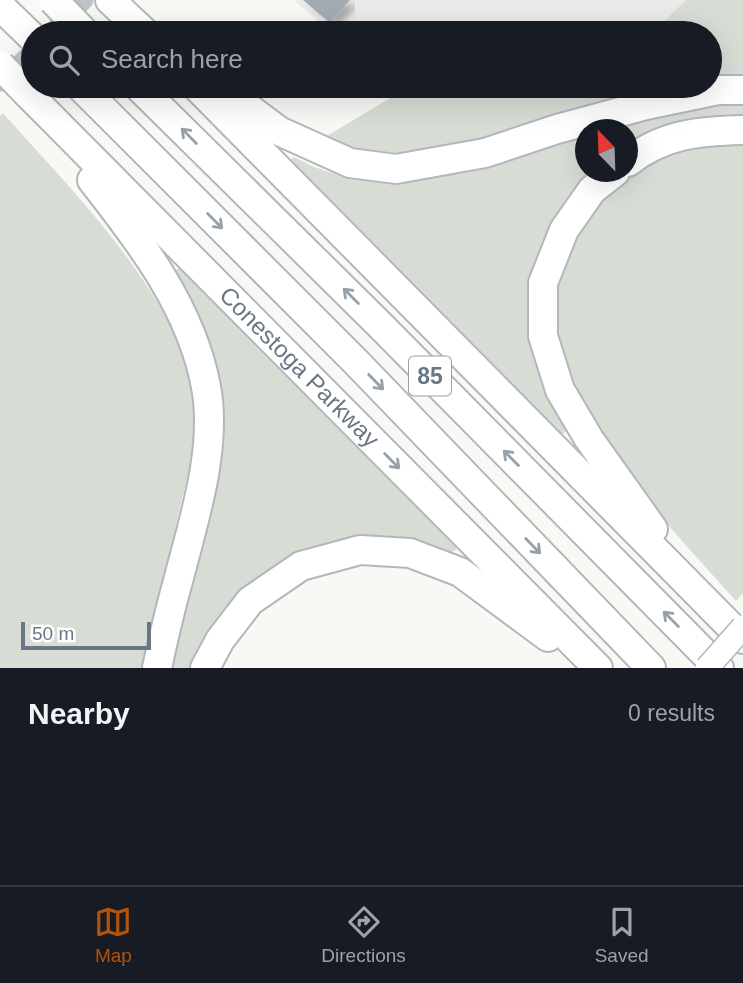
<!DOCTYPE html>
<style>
body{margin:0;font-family:Arial,sans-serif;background:#20242c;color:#f1f3f6}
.compass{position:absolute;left:575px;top:119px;width:63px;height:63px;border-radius:50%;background:#171b24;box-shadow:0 7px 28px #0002;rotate:337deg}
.scale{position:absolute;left:21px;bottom:18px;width:130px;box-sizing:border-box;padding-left:7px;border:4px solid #697784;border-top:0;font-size:19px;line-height:24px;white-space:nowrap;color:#697784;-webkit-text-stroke:5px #fff;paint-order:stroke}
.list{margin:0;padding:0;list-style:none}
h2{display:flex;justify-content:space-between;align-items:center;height:91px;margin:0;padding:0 28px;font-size:30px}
h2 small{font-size:23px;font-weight:400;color:#9ea1a6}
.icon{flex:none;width:38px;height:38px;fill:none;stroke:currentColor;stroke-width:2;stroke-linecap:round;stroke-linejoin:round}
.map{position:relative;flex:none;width:743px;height:668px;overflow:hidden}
.search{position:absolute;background:#171b24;box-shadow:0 7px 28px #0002;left:21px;right:21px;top:21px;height:77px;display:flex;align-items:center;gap:18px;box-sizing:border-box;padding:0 24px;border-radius:38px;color:#9ea1a6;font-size:26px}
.sheet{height:217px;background:#171b24}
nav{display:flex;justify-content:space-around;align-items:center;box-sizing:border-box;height:98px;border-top:2px solid #363941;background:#171b24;font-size:19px;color:#9ea1a6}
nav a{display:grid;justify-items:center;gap:4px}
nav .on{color:#b45309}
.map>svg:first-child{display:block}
</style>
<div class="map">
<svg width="743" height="668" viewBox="0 0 743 668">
<defs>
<filter id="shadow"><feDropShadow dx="8" dy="4.5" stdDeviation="3.5" flood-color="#0004"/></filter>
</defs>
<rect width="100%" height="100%" fill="#f8f8f5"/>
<path fill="#e9eae9" d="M 294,0 L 686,0 L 652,33 L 331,33 Z"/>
<g fill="#d7dcd5">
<path d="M 686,0 L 743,0 L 743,77 L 710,79 L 710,33 L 652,33 Z"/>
<path d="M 436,86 L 668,86 L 633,94 L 477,143 L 423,156 L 365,158 L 317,142 L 397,94 Z"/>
<path d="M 743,99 L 743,119 L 628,151 L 628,130 L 592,130 Z"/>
<path d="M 3,113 C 73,193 210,324 196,439 C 192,463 184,488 179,512 C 167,564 156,616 144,668 L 0,668 L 0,116 Z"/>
<path d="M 585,131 L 586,172 L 599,172 L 544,246 L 569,428 L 558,439 L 283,165 L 294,157 L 314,167 L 338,175 L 396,181 Z"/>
<path d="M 743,146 L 743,593 L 736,601 C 691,550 642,500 603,443 C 592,428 585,408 576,391 C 570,379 561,366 558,353 C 546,298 560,248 596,205 C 630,163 689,143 743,146 Z"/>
<path d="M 179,268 L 457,548 L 450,555 L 348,540 L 317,546 L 287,557 L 259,576 L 221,612 L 192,668 L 167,668 L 217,427 L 169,275 Z"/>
</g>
<path fill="#a4acb2" filter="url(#shadow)" d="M 303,0 L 350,0 L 330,23 Z"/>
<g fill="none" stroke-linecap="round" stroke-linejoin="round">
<defs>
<g id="highway">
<path d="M 110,0 L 145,33"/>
<path d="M 0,6 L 33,38"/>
<path d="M 80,86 L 356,362 L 651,668"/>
<path d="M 138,86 L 380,325 L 719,668"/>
<path d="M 196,86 L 743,639"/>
<path d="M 219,86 L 279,131 L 350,163 L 396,169 L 485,153 L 557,129 L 646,105 L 718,90 L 743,90"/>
<path id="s1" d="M 28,94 L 598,668"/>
<path d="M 628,162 C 663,134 699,131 743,130"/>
<path d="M 615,172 L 592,190 L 564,230 L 543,283 L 543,336 L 560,390 L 589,439 L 653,529"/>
<path d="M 92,180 C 140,241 192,309 206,387 C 218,449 192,526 177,585 C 169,613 163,640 157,668"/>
<path d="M 205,668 L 220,640 L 250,601 L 301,566 L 360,550 L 410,553 L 460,572 L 548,637"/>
</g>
</defs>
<use href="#highway" stroke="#b3b7ba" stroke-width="32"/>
<g stroke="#bfc3c7" stroke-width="19">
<path d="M 51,33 L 84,0"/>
<path d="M 2,82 L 33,51"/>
</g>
<use href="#highway" stroke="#fff" stroke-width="28"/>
<defs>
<path id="major-bridge" d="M 707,668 L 743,627"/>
<g id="highway-bridge">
<path d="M 53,0 L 85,33"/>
<path d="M 0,65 L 28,94"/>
</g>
</defs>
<use href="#major-bridge" stroke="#b3b7bb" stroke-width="26" stroke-linecap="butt"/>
<use href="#highway-bridge" stroke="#b3b7ba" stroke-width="32" stroke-linecap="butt"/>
<use href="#major-bridge" stroke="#fff" stroke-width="23"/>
<use href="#highway-bridge" stroke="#fff" stroke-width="28"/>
</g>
<defs><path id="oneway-shaft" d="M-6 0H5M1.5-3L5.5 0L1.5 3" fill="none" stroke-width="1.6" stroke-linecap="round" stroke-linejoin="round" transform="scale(1.75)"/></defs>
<g stroke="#96a0a9">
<use href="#oneway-shaft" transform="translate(189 136) rotate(-135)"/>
<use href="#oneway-shaft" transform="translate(215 221) rotate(45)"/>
<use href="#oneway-shaft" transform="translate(351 296) rotate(-135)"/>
<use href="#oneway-shaft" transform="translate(376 382) rotate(46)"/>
<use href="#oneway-shaft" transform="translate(511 458) rotate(-135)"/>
<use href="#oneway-shaft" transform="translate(392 461) rotate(45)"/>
<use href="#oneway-shaft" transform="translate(533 546) rotate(46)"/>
<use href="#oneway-shaft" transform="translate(671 619) rotate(-135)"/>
</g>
<g text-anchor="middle" stroke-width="7" stroke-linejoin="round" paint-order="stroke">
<rect fill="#fff" stroke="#96a0a9" stroke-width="2" x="409" y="356.5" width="42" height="39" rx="5"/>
<g font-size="23" font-weight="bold" fill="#697784">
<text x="430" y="384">85</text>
</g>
<g font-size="24" fill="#697784" stroke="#fff">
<text dy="8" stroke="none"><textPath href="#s1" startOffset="385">Conestoga Parkway</textPath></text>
</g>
</g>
</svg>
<svg class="compass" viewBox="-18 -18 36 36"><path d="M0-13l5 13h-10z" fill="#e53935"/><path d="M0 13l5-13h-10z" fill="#9ea1a6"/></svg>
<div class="scale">50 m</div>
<div class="search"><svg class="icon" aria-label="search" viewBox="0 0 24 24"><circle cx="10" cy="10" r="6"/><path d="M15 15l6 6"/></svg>Search here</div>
</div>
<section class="sheet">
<h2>Nearby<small>0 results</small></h2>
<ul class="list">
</ul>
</section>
<nav>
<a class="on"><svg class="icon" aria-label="map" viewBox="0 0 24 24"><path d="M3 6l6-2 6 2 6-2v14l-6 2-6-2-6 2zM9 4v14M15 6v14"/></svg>Map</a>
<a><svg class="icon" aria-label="directions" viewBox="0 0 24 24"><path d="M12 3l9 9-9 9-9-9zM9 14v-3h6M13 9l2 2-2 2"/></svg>Directions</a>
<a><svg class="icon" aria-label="saved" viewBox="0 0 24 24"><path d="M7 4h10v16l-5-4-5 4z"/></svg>Saved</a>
</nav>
